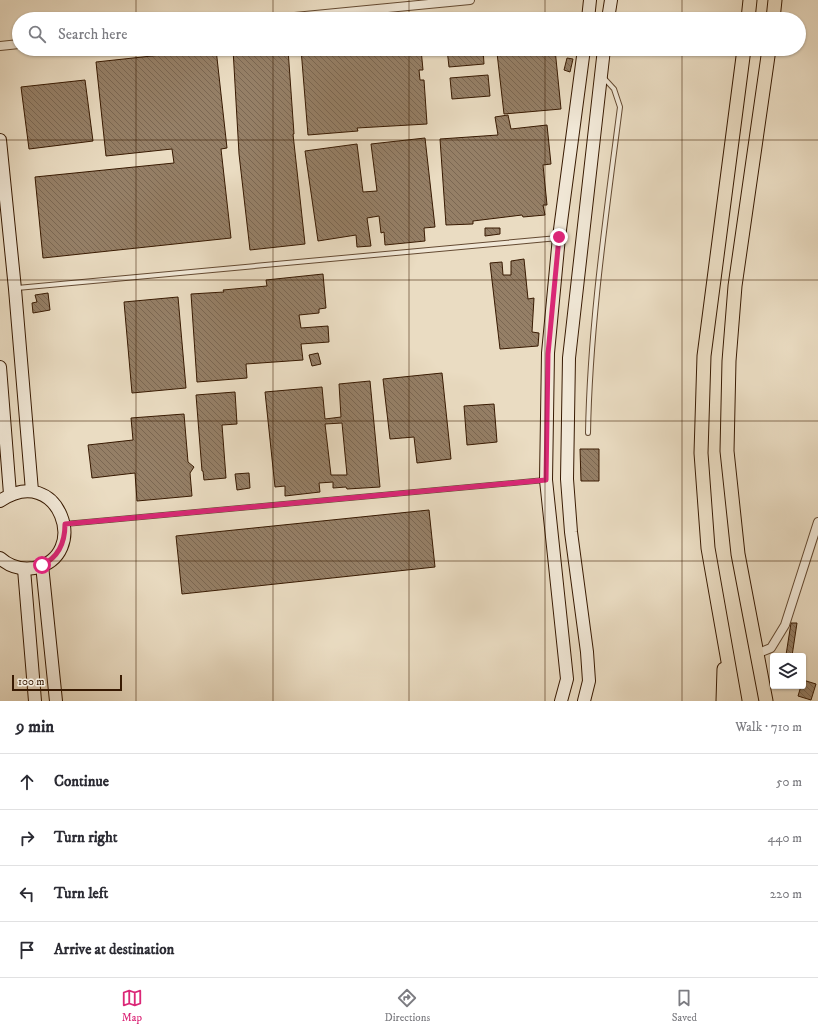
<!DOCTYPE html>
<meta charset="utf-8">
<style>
body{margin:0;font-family:"IM FELL DW Pica",serif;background:#f2f2f3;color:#2b2b33}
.controls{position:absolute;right:12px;bottom:12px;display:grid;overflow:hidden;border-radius:4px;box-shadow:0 1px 3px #0004}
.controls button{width:36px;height:36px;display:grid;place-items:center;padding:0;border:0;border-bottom:1px solid #e1e1e2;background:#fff;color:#2b2b33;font:20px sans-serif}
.scale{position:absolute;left:12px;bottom:10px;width:110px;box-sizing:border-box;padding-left:4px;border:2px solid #381a02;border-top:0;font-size:11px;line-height:14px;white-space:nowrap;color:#381a02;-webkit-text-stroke:3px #f1e8d7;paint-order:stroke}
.stop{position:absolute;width:12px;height:12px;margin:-9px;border:3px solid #db2777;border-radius:50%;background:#fff}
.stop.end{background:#db2777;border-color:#fff;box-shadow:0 1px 4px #0008}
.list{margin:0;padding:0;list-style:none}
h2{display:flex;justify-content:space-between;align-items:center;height:52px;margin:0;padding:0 16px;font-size:17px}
h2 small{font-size:13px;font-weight:400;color:#7c7c81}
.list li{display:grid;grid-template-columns:26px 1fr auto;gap:12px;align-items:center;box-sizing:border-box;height:56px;padding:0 16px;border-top:1px solid #e1e1e2}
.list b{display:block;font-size:15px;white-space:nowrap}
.list em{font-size:13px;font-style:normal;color:#7c7c81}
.icon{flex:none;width:22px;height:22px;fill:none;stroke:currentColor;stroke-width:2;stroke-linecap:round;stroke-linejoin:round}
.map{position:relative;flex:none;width:818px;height:701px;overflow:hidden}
.search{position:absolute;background:#fff;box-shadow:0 1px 3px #0004;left:12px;right:12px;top:12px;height:44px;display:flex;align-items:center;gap:10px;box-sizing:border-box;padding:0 14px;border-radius:22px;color:#7c7c81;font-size:15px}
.sheet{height:276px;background:#fff}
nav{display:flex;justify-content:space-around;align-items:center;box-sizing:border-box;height:56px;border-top:1px solid #e1e1e2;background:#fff;font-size:11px;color:#7c7c81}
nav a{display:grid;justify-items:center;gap:2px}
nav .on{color:#db2777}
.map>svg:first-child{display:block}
</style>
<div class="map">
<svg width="818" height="701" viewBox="0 0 818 701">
<defs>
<pattern id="building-back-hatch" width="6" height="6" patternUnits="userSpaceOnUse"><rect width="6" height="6" fill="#957f66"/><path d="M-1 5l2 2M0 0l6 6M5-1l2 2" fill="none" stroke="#7b6752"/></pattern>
</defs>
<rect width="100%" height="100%" fill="#eadcc2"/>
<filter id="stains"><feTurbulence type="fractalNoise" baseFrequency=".005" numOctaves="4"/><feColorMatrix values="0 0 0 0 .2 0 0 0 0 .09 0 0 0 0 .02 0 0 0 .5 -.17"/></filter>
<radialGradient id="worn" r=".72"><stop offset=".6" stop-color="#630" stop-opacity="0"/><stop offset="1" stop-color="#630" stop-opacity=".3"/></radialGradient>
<g fill="url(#building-back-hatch)" stroke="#381a02" fill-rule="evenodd">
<path d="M 559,13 L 559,19 L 530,19 L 530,14 Z"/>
<path d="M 171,49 L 216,49 L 227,148 L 221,149 L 231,238 L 43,258 L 35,177 L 174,163 L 172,149 L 106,156 L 96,62 L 161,55 L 161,50 Z"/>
<path d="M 233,49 L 288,49 L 294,134 L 293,134 L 305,244 L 250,250 L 239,154 Z"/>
<path d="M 301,49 L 421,49 L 423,70 L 419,70 L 420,80 L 424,80 L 427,124 L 357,128 L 358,131 L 308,135 Z"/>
<path d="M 447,49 L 483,49 L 484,64 L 449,67 Z"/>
<path d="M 540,49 L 555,49 L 561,109 L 504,114 L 497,53 Z"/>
<path d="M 567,58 L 573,59 L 570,72 L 564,70 Z"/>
<path d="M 488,75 L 490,96 L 452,99 L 450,78 Z"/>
<path d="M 85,80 L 93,141 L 29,149 L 21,87 Z"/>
<path d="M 508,115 L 511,129 L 547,125 L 551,164 L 543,165 L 547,205 L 543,205 L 545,215 L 523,217 L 522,215 L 473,221 L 473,224 L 446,225 L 440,139 L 498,135 L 495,117 Z"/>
<path d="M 425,138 L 435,227 L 424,228 L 425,241 L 385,245 L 384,232 L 381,233 L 379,216 L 367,218 L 371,246 L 357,247 L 356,235 L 318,241 L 305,151 L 357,144 L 363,192 L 377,191 L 371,144 Z"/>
<path d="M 485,228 L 500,228 L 500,234 L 485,236 Z"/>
<path d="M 524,259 L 528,299 L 534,298 L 532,332 L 539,333 L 538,346 L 500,349 L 490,263 L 502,262 L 503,275 L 511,275 L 511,261 Z"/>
<path d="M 323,274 L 326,308 L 319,309 L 319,313 L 299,315 L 301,328 L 328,326 L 329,342 L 301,344 L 303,360 L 246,364 L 247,378 L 197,382 L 191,294 L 224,292 L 223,290 L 267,286 L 266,280 Z"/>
<path d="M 48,293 L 50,310 L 33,313 L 32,303 L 37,302 L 35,295 Z"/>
<path d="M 178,297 L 186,388 L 132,393 L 124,302 Z"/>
<path d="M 318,353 L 321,364 L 312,366 L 309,355 Z"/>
<path d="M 442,373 L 451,459 L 417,463 L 414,437 L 390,439 L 383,379 Z"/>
<path d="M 370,381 L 380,487 L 347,489 L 346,487 L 333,488 L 333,482 L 319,483 L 320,492 L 285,496 L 285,486 L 275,487 L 265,392 L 322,387 L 325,419 L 341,417 L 339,384 ZM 342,423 L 347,475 L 331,475 L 325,424 Z"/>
<path d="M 235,392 L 237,424 L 222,425 L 226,478 L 204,480 L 203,471 L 202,471 L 196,395 Z"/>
<path d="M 494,404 L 497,442 L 467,445 L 464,406 Z"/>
<path d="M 184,414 L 188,462 L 194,467 L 190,473 L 192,496 L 137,501 L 135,473 L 92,478 L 88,445 L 133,440 L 131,418 Z"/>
<path d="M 580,449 L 599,449 L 599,481 L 581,481 Z"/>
<path d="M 249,473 L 250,488 L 237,490 L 235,474 Z"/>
<path d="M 429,510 L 435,567 L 182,594 L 176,536 Z"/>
<path d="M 791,623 L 797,623 L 792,656 L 786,655 Z"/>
<path d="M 803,680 L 816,684 L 811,700 L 798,696 L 801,686 L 803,686 Z"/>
</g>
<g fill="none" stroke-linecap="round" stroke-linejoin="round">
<defs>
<g id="lane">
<path d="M 17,288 L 558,238"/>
<path d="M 588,433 C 590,324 606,216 620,107 L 614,89 L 603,77"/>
<path d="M 65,524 L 545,480"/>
</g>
<g id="street">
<path d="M 274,19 L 470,0"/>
<path d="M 0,46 L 19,44"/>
<path d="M 756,654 L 771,648 L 785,625 L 818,522"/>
</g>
<g id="secondary">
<path d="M 588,19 L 590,0"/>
<path d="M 608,19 L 611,0"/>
<path d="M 0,140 L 15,289 L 32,491"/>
<path d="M 0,367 L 10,494"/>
<path d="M 0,501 C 59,461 92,557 34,568 C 21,570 10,567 0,558"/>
<path d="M 42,565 L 56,701"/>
<path d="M 24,569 L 35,701"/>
<path d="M 561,701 L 567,679 L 546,480 L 548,353 L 559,237 L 584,49"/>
<path d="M 584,701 L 589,681 L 587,652 L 571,532 L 567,479 L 569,358 L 604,49"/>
</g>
<g id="primary">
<path d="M 748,19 L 750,0"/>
<path d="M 773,19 L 775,0"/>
<path d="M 723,701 L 724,669"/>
<path d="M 735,701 L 708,548 L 701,453 L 704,356 L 744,49"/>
<path d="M 766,701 L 738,554 L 727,451 L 729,361 L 735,286 L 769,49"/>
</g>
</defs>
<use href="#lane" stroke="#644a32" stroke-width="6"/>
<use href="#street" stroke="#644a32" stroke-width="10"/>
<use href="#secondary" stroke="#381a02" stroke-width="14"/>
<use href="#primary" stroke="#381a02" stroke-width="15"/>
<use href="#lane" stroke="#f1e8d7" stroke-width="4"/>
<use href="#street" stroke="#f1e8d7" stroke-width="8"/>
<use href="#secondary" stroke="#f1e8d7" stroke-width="12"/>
<use href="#primary" stroke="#eadcc2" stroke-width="13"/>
</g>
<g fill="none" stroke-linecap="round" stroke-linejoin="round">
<path stroke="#db2777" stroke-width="5" d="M 42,565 C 59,557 65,542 65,524 L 546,480 L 548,354 L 559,237"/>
</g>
<path fill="none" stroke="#381a02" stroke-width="1" stroke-opacity="0.55" d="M 136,0 L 136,19M 273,0 L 273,19M 409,0 L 409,19M 545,0 L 545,19M 682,0 L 682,19M 136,49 L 136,701M 273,49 L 273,701M 409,49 L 409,701M 545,49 L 545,701M 682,49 L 682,701M 0,140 L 818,140M 0,280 L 818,280M 0,421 L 818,421M 0,561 L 818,561"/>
<rect width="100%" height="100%" filter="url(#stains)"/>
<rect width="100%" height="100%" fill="url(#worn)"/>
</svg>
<div class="controls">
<button><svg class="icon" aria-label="layers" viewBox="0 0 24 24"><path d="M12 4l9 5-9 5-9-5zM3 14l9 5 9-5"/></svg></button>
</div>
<div class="scale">100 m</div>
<div class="stop" style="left:42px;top:565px"></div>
<div class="stop end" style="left:559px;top:237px"></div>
<div class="search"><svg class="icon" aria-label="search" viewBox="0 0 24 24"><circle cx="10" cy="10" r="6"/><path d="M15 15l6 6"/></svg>Search here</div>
</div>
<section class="sheet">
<h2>9 min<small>Walk · 710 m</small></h2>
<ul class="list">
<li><svg class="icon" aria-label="ahead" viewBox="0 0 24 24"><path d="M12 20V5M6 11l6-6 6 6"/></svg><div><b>Continue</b></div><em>50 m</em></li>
<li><svg class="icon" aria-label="right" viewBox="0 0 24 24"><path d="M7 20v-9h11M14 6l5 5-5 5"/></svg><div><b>Turn right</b></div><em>440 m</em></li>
<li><svg class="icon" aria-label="left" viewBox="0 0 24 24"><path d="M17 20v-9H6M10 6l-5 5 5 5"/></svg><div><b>Turn left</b></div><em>220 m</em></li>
<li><svg class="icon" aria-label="arrive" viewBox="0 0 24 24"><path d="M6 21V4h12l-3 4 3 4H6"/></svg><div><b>Arrive at destination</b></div></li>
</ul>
</section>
<nav>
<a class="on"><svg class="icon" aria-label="map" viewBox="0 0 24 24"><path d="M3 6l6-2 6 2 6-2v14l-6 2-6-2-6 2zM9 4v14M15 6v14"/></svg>Map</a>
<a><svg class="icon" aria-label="directions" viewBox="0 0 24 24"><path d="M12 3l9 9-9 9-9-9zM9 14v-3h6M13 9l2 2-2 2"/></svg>Directions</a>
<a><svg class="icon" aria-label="saved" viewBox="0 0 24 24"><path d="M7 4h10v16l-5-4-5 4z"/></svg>Saved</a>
</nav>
